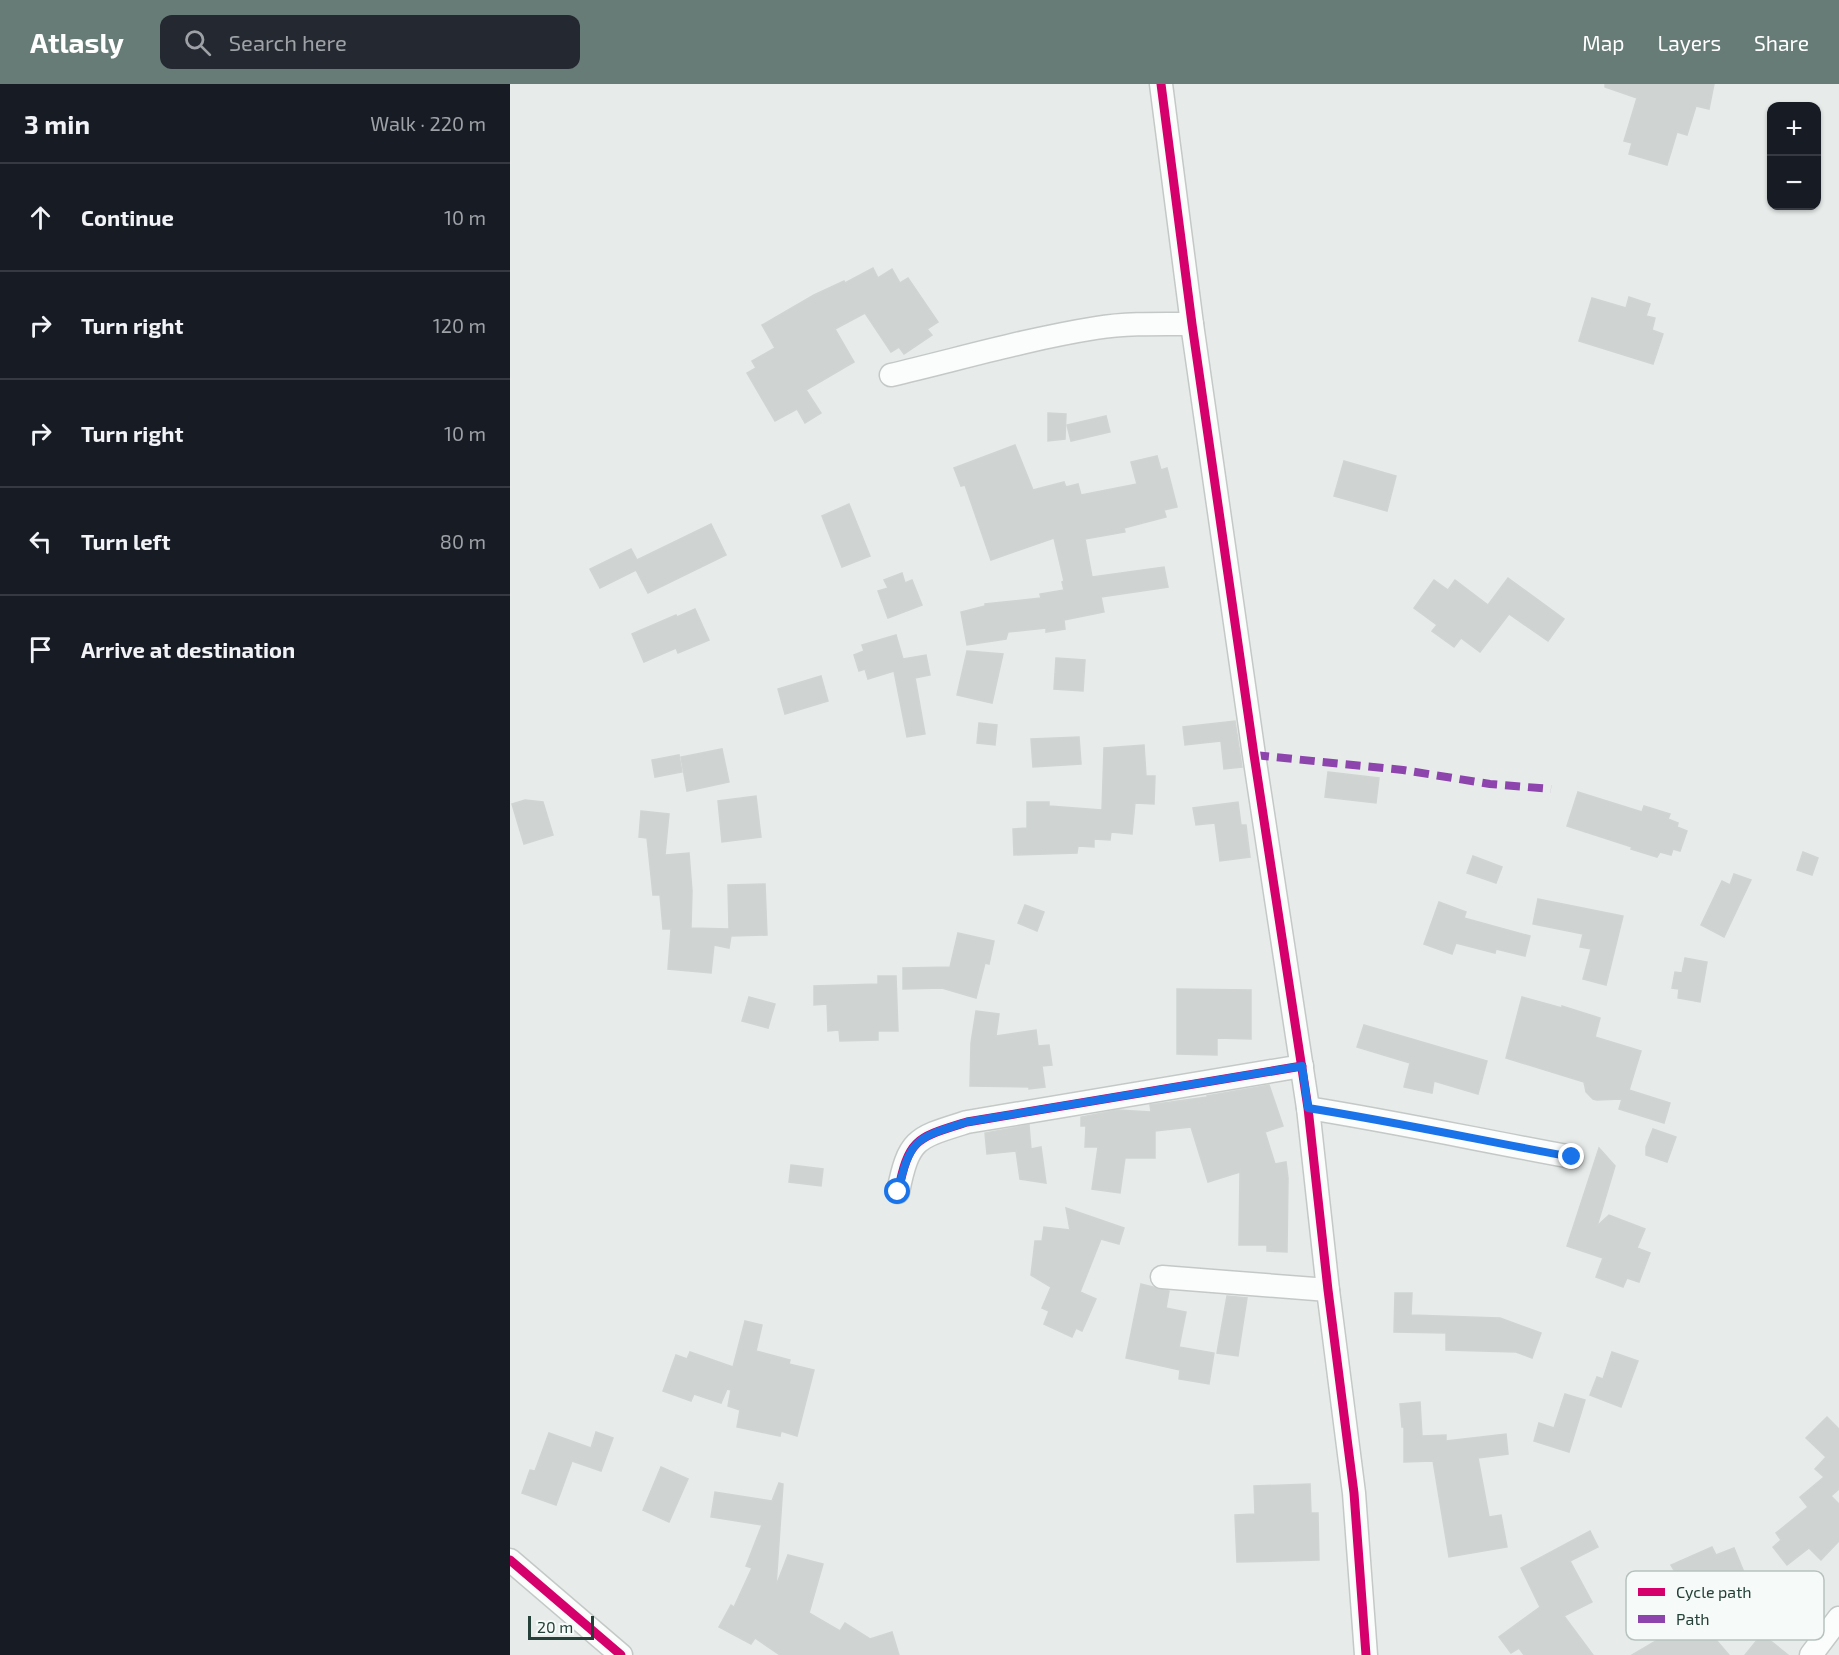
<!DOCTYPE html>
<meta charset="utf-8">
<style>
body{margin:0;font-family:"Exo 2",sans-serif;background:#242831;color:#f1f3f6}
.controls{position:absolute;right:18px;top:18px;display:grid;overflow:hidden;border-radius:12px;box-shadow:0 2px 4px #0004}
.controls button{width:54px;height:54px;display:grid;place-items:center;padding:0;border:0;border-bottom:2px solid #363941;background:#171b24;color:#f1f3f6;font:30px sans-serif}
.scale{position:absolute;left:18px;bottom:15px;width:66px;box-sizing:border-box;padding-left:6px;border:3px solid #244039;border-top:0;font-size:16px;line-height:21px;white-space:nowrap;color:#244039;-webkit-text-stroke:4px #f6faf8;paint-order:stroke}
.stop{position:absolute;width:18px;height:18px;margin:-14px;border:4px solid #1a73e8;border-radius:50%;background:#fff}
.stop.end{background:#1a73e8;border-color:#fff;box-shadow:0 2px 6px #0008}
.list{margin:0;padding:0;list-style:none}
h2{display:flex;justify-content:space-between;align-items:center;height:78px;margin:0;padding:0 24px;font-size:26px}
h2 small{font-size:20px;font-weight:400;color:#9ea1a6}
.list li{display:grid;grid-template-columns:39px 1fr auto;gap:18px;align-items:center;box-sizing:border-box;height:108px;padding:0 24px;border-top:2px solid #363941}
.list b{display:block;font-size:22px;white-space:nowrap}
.list em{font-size:20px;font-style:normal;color:#9ea1a6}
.icon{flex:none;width:33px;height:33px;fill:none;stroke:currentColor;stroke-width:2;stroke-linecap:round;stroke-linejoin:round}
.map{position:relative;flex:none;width:1329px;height:1571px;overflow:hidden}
header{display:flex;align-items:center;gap:36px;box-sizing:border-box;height:84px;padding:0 30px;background:#687c77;color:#fff}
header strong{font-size:28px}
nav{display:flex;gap:33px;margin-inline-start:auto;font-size:21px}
.search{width:420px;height:54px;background:#242831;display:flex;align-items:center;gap:15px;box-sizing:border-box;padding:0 21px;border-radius:12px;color:#9ea1a6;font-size:22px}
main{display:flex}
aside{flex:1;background:#171b24}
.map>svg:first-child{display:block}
</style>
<header>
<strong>Atlasly</strong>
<div class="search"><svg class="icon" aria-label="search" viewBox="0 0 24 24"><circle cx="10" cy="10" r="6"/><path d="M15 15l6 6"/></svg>Search here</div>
<nav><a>Map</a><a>Layers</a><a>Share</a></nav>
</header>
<main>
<aside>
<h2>3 min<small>Walk · 220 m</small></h2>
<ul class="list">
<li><svg class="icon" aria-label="ahead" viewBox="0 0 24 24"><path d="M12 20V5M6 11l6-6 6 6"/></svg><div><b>Continue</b></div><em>10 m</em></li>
<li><svg class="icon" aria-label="right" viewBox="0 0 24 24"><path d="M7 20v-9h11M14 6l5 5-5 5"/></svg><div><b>Turn right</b></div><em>120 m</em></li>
<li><svg class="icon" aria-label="right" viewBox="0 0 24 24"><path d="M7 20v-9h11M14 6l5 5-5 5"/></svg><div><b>Turn right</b></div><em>10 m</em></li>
<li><svg class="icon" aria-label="left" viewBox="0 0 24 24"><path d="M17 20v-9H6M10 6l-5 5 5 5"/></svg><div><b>Turn left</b></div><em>80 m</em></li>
<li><svg class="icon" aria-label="arrive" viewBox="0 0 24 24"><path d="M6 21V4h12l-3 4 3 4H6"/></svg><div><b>Arrive at destination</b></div></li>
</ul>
</aside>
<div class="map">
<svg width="1329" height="1571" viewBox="0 0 1329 1571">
<rect width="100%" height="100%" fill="#e7ecea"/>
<g fill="#cfd3d2" stroke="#d0d5d3" stroke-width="1.5">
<path d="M 1095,0 L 1204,0 L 1199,25 L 1186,22 L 1177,51 L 1167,48 L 1157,81 L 1119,70 L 1122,59 L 1114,57 L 1127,14 L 1095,3 Z"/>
<path d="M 363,184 L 368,194 L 382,185 L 390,199 L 398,194 L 428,238 L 417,245 L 422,251 L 394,270 L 389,263 L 381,268 L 355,229 L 325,245 L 344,278 L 296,306 L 311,329 L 295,339 L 287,325 L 265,337 L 237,289 L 246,284 L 242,277 L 265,264 L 252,241 L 304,211 L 334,197 L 335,199 Z"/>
<path d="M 1119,213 L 1140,220 L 1136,232 L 1145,234 L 1142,246 L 1153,250 L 1143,280 L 1069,257 L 1082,214 L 1116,224 Z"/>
<path d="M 538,329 L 556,330 L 555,355 L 538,357 Z"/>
<path d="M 596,332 L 600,348 L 561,357 L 557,341 Z"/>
<path d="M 505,361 L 523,406 L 554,398 L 556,403 L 568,400 L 571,411 L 627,400 L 621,378 L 647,372 L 651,386 L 657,384 L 667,423 L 654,426 L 656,433 L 614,444 L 615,448 L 575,455 L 582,493 L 654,483 L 658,503 L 591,513 L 594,528 L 554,536 L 555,545 L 536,548 L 536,544 L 498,548 L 496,555 L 457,561 L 451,528 L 475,522 L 475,520 L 531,514 L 530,510 L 554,506 L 552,498 L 554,497 L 544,454 L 481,476 L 455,401 L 451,402 L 444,384 Z"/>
<path d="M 834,377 L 886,392 L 877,427 L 824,412 Z"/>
<path d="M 339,420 L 360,472 L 332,483 L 312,432 Z"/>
<path d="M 201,440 L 216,471 L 138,509 L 126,486 L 90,504 L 80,485 L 121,465 L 127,476 Z"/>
<path d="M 392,489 L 395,499 L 402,496 L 412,521 L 378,534 L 368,507 L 378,504 L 374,496 Z"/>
<path d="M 998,494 L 1054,535 L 1038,557 L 999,530 L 970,568 L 951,554 L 944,563 L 922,547 L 927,541 L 904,524 L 924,496 L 938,506 L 945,496 L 978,521 Z"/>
<path d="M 185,525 L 199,556 L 168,569 L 166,564 L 134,578 L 122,550 L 166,531 L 167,533 Z"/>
<path d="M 386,551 L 393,575 L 416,571 L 420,591 L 405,594 L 415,650 L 397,653 L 384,587 L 358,595 L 355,585 L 349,587 L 344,571 L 354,567 L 352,561 Z"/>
<path d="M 457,567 L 493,570 L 482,619 L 447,611 Z"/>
<path d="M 546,574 L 575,576 L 573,607 L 544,605 Z"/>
<path d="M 311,592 L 318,617 L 275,630 L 268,605 Z"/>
<path d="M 725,637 L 732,683 L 714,685 L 711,657 L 675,661 L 673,643 Z"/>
<path d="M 469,639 L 487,641 L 485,661 L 467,659 Z"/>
<path d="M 569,653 L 571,680 L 523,683 L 521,655 Z"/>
<path d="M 634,661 L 636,692 L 645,692 L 644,720 L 625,719 L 622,750 L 601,748 L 600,756 L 584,755 L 584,763 L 568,762 L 567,769 L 504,771 L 503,745 L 517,744 L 517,718 L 539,718 L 539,722 L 592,726 L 594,664 Z"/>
<path d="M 212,665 L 219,698 L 177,707 L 171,673 Z"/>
<path d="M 169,671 L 172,688 L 145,693 L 142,676 Z"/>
<path d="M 818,688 L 869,694 L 866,719 L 815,713 Z"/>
<path d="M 1068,708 L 1132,728 L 1134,722 L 1160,730 L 1158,735 L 1168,739 L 1167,743 L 1177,747 L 1170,767 L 1163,765 L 1161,771 L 1150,768 L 1147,773 L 1121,765 L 1122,763 L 1057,742 Z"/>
<path d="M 246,712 L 251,753 L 212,758 L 208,717 Z"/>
<path d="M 15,716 L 33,718 L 43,751 L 14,760 L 2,720 Z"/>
<path d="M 728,718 L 731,741 L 736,741 L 740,773 L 710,777 L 705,739 L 686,741 L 683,724 Z"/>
<path d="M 131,727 L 159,730 L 155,771 L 179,769 L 182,807 L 181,844 L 219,845 L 218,801 L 255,800 L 257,851 L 221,852 L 219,864 L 204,861 L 201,889 L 158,885 L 161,845 L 153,845 L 150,811 L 143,811 L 137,754 L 129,753 Z"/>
<path d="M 1293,768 L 1308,774 L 1302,791 L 1287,786 Z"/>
<path d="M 963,772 L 992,783 L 986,799 L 957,789 Z"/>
<path d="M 1224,790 L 1241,796 L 1214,853 L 1191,841 L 1212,797 L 1220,801 Z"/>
<path d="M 1028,815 L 1113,832 L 1096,901 L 1073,895 L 1081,865 L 1070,863 L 1073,850 L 1023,840 Z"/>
<path d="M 929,818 L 956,828 L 954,834 L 1020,852 L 1015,872 L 986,865 L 985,869 L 946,859 L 942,870 L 914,860 Z"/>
<path d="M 515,821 L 534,828 L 527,847 L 508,839 Z"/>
<path d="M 448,849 L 484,857 L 479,880 L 475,879 L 466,914 L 432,904 L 393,905 L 393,884 L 440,883 Z"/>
<path d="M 1175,874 L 1197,878 L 1190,918 L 1168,914 L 1169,905 L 1162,904 L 1165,888 L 1172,889 Z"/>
<path d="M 368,892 L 386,892 L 388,947 L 368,947 L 368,956 L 330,957 L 329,946 L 318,947 L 317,920 L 304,921 L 304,902 L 368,900 Z"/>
<path d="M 667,905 L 741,906 L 741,955 L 707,954 L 707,971 L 667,970 Z"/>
<path d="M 239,913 L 265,920 L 258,944 L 232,937 Z"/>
<path d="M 1012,913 L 1052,924 L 1052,922 L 1090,934 L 1085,953 L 1131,967 L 1119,1006 L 1160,1019 L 1154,1039 L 1109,1025 L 1112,1015 L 1087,1016 L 1083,1015 L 1076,1008 L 1074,998 L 996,974 Z"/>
<path d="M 466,927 L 489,930 L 486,952 L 526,946 L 528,962 L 539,961 L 542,981 L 532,982 L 535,1003 L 519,1005 L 519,1003 L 460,1002 L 461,959 Z"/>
<path d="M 854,941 L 977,977 L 968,1010 L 924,997 L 922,1009 L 894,1003 L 900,979 L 847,963 Z"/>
<path d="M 759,1001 L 773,1042 L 755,1048 L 765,1080 L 776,1078 L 778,1094 L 777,1168 L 757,1167 L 757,1161 L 729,1161 L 730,1088 L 698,1098 L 681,1043 L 645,1047 L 645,1074 L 615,1074 L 610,1109 L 582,1105 L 588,1063 L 575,1063 L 576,1042 L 571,1042 L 571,1033 L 608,1026 L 641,1028 L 640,1021 L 697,1013 L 697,1012 Z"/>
<path d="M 519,1041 L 521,1065 L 531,1063 L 536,1099 L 510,1095 L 506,1067 L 477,1070 L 475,1049 Z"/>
<path d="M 1143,1045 L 1166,1053 L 1157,1078 L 1136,1071 L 1136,1063 Z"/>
<path d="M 1089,1064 L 1105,1082 L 1087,1142 L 1099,1131 L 1135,1145 L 1127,1164 L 1140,1169 L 1129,1198 L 1117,1194 L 1113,1203 L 1086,1193 L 1093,1174 L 1057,1162 Z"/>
<path d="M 281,1081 L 313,1085 L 311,1102 L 279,1098 Z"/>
<path d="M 556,1124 L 614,1144 L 609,1160 L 591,1155 L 570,1208 L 586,1215 L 572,1247 L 566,1244 L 562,1253 L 534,1240 L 539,1227 L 532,1224 L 541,1203 L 521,1191 L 525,1157 L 532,1157 L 534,1143 L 560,1146 Z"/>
<path d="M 631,1200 L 659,1207 L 656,1224 L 676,1228 L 669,1263 L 704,1269 L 699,1300 L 669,1295 L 670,1286 L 616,1274 Z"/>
<path d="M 885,1209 L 902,1209 L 901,1231 L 990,1234 L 1031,1249 L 1022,1274 L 1006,1268 L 936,1266 L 936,1249 L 884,1248 Z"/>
<path d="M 717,1212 L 737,1214 L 728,1272 L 707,1269 Z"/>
<path d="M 235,1237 L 252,1241 L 246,1267 L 280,1276 L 279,1280 L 304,1286 L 287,1352 L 271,1347 L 270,1352 L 227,1343 L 230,1326 L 218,1322 L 221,1306 L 217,1305 L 211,1319 L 184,1310 L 181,1317 L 153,1307 L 166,1271 L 177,1275 L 180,1268 L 223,1283 Z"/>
<path d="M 1102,1268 L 1128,1277 L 1111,1323 L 1080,1311 L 1087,1293 L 1093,1295 Z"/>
<path d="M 1055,1310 L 1075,1316 L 1059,1368 L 1024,1357 L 1029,1339 L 1044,1344 Z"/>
<path d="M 910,1318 L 912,1352 L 936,1351 L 936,1357 L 996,1350 L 998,1370 L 968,1374 L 979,1433 L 991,1431 L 997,1463 L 939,1473 L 923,1377 L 894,1378 L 894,1343 L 892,1343 L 890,1320 Z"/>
<path d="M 1317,1333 L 1329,1345 L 1329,1405 L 1321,1412 L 1329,1420 L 1329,1457 L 1311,1476 L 1299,1464 L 1277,1481 L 1263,1463 L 1271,1456 L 1266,1449 L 1298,1423 L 1290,1413 L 1314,1393 L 1305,1385 L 1316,1373 L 1296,1354 Z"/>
<path d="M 86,1348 L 103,1354 L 91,1387 L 62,1377 L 46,1421 L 12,1409 L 20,1386 L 25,1387 L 39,1349 L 81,1364 Z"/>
<path d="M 151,1383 L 178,1395 L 159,1438 L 133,1426 Z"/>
<path d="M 269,1399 L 273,1400 L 266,1502 L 278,1471 L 313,1480 L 299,1529 L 330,1547 L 335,1539 L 360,1555 L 382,1548 L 389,1571 L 270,1571 L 245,1554 L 241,1560 L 209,1543 L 221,1521 L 224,1523 L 242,1484 L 236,1482 L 252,1441 L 201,1433 L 205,1408 L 262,1417 Z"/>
<path d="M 800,1400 L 801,1429 L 808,1429 L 809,1476 L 727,1478 L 725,1431 L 745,1430 L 744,1402 Z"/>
<path d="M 1080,1447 L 1088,1463 L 1060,1477 L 1082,1518 L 1054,1532 L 1083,1571 L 1014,1571 L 1009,1564 L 1001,1569 L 989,1553 L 1030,1523 L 1011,1484 Z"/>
<path d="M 1202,1463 L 1206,1471 L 1224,1464 L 1236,1493 L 1205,1506 L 1213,1521 L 1188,1535 L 1219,1571 L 1122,1571 L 1151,1554 L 1140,1534 L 1180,1513 L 1161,1481 Z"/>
<path d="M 1252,1550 L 1278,1571 L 1235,1571 Z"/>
</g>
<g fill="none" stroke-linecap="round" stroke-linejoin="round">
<defs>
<g id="minor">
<path d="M 651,0 L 682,240 L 744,671 L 798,1024 L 818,1206 L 844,1409 L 856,1571"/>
<path d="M 381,291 C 449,275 517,255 586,244 C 618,239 650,240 682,240"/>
<path d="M 798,1024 C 886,1038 974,1057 1062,1073"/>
<path d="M 388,1108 C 399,1054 406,1054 457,1038 L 792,982"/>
<path d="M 652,1193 L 818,1206"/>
<path d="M 0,1476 L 111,1571"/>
<path d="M 1301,1571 L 1329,1534"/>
</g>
</defs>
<use href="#minor" stroke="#c4c9c7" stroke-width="25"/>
<use href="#minor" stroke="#fbfcfc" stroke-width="22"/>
<path stroke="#8e44ad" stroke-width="8" stroke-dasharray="15 8" stroke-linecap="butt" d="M 744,671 L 893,686 L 980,700 L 1041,705"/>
<defs>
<g id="cycleway">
<path d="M 651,0 L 682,240 L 744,671 L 798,1024 L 818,1206 L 844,1409 L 856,1571"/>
<path d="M 388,1108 C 399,1054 406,1054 457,1038 L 792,982"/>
<path d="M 0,1476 L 111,1571"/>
</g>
</defs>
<use href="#cycleway" stroke="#f6faf8" stroke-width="13"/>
<use href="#cycleway" stroke="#d6006c" stroke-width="9"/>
</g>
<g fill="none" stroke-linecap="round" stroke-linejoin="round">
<path stroke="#1a73e8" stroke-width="8" d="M 388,1108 C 400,1054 406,1054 457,1038 L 792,982 L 798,1024 C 886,1038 974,1057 1062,1073"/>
</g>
<rect x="1116" y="1487" width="198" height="69" rx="9" fill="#f6faf8" stroke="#b7c2bf" stroke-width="1.5"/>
<rect x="1128" y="1504" width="27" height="8" fill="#d6006c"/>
<rect x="1128" y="1531" width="27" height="8" fill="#8e44ad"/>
<g font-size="16" fill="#244039">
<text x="1166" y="1514">Cycle path</text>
<text x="1166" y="1541">Path</text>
</g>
</svg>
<div class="controls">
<button>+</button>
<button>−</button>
</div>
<div class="scale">20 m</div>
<div class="stop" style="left:388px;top:1108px"></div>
<div class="stop end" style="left:1062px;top:1073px"></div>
</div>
</main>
